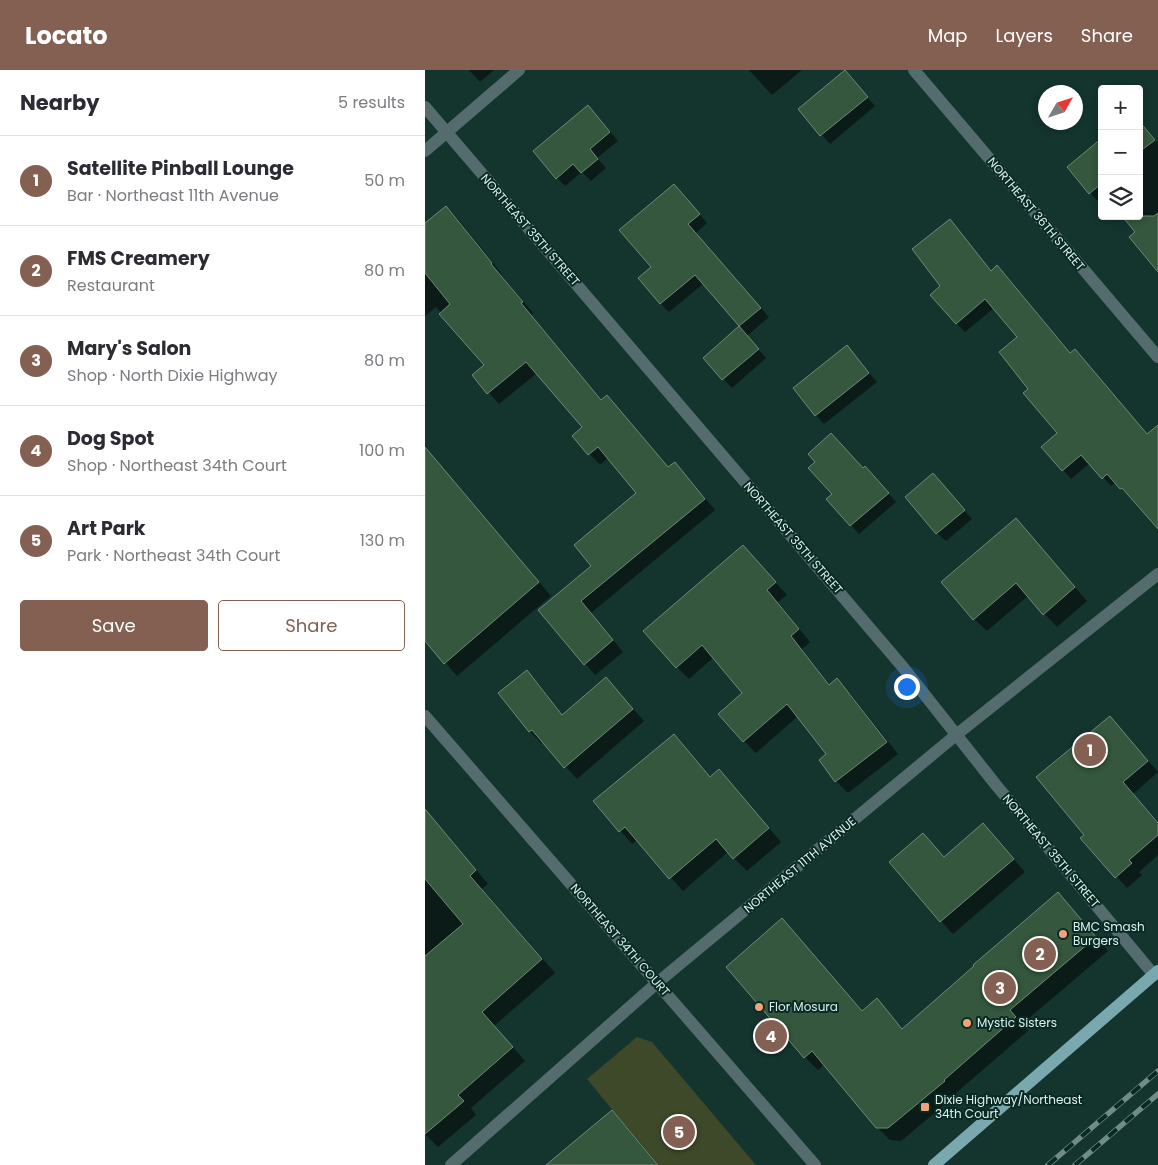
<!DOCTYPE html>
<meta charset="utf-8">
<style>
body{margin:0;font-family:Poppins,sans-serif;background:#f7f7f7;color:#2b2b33}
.controls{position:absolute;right:15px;top:15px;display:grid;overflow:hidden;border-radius:5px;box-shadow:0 2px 8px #0003}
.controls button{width:45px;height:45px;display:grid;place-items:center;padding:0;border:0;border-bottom:1px solid #e1e1e2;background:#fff;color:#2b2b33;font:25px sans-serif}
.compass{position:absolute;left:613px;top:15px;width:45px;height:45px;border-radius:50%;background:#fff;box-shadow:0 2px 8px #0003;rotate:51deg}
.you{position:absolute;left:481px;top:616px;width:18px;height:18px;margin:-12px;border:4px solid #fff;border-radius:50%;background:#1a73e8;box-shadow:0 0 0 8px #1a73e833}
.badge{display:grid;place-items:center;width:32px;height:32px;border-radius:50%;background:#846053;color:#fff;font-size:16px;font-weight:700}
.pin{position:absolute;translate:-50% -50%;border:2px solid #fff;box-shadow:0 1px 5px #0006}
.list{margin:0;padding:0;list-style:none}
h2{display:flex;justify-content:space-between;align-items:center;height:65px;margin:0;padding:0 20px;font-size:21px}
h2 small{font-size:16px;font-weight:400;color:#7c7c81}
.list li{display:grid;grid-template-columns:32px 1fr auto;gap:15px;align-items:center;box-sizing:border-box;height:90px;padding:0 20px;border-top:1px solid #e1e1e2}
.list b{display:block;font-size:19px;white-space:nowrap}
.list p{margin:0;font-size:16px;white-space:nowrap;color:#7c7c81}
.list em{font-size:16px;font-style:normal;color:#7c7c81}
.actions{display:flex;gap:10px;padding:15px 20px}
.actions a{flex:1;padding:11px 0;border:1px solid #846053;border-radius:5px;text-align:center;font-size:18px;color:#846053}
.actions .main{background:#846053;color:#fff}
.icon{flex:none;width:28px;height:28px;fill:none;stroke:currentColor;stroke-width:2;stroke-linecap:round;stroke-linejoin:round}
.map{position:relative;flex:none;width:733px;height:1095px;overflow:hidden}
header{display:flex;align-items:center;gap:30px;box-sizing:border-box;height:70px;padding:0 25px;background:#846053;color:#fff}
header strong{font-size:24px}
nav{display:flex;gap:28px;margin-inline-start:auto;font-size:18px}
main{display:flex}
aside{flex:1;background:#fff}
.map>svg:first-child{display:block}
</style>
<header>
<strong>Locato</strong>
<nav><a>Map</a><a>Layers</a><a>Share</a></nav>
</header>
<main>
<aside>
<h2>Nearby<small>5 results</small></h2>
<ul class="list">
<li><span class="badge">1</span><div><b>Satellite Pinball Lounge</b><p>Bar · Northeast 11th Avenue</p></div><em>50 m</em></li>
<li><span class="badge">2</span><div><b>FMS Creamery</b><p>Restaurant</p></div><em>80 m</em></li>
<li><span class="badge">3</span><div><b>Mary's Salon</b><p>Shop · North Dixie Highway</p></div><em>80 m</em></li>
<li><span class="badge">4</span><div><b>Dog Spot</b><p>Shop · Northeast 34th Court</p></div><em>100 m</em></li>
<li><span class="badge">5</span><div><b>Art Park</b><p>Park · Northeast 34th Court</p></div><em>130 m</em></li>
</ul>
<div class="actions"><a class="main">Save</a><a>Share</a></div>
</aside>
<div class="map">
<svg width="733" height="1095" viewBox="0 0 733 1095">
<rect width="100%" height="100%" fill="#14342e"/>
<path fill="#3d4929" d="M 212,967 L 227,972 L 331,1095 L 233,1095 L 162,1009 Z"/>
<g fill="#0007">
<path d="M 44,0 L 69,0 L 55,12 Z"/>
<path d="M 324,0 L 377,0 L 347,25 Z"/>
<path d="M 420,2 L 450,36 L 405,74 L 375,40 Z"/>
<path d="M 171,45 L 193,71 L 172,88 L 181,98 L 166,111 L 157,102 L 140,116 L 132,108 Z"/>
<path d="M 714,51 L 733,73 L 733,201 L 712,162 L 714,146 Z"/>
<path d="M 677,69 L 677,135 L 665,123 Z"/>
<path d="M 257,124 L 282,153 L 271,163 L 344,247 L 322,266 L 341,288 L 307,318 L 279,288 L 316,257 L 279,213 L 244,242 L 236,234 L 227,197 Z"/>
<path d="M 21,137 L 32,148 L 77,204 L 76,205 L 108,243 L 106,245 L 177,331 L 244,398 L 250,393 L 290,440 L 166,543 L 198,582 L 170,605 L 115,540 L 168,496 L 213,424 L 183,388 L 175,395 L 148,366 L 159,357 L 112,303 L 74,334 L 49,306 L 61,296 L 11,237 L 0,246 L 0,154 Z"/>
<path d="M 525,151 L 567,202 L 572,197 L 581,205 L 646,284 L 723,365 L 733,366 L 733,457 L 691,412 L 686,416 L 665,393 L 646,409 L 638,400 L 634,363 L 604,319 L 594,267 L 569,238 L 540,262 L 531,253 L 517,216 Z"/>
<path d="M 422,276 L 452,312 L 399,354 L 391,345 Z"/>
<path d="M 0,378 L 126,526 L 32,606 L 0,569 Z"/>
<path d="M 440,397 L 471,432 L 434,464 L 403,429 Z"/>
<path d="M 508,404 L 547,449 L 521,471 L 512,463 Z"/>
<path d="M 591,450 L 662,531 L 632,557 L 603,526 L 562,561 L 549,549 Z"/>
<path d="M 318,477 L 362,525 L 353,532 L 385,572 L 377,579 L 405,615 L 412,610 L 424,622 L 473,684 L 423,723 L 411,711 L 395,690 L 403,684 L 373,646 L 331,683 L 319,671 L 319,623 L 289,587 L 264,609 L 252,597 Z"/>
<path d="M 102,602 L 113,613 L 138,646 L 181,609 L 219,651 L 152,709 L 118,672 L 116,673 L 105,662 L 75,624 Z"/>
<path d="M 685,647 L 733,702 L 708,724 L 733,752 L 733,785 L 714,802 L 717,805 L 702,818 L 657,768 L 661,765 Z"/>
<path d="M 249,665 L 286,708 L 294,701 L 356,772 L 322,801 L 303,782 L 258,821 L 213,770 L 207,774 L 170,731 Z"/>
<path d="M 0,751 L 10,753 L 23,766 L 63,814 L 57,819 L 130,903 L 69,956 L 100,991 L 46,1038 L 51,1045 L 13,1077 L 0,1064 Z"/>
<path d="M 498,765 L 520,787 L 570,768 L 600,802 L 528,864 L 516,851 Z"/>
<path d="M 645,837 L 683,881 L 597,954 L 603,961 L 531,1023 L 532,1024 L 476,1071 L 465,1070 L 452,1057 L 400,994 L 393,1000 L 380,987 L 303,897 L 357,850 L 438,942 L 452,930 L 478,959 Z"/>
<path d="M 187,1042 L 202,1057 L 234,1095 L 123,1095 Z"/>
</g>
<g fill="#34573d" stroke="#718a77">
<path d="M 420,0 L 443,27 L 395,66 L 373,39 Z"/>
<path d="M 163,35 L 185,62 L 165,79 L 173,89 L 156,103 L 148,94 L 131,109 L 108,81 Z"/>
<path d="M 714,51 L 730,70 L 714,82 Z"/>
<path d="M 677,68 L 677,113 L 664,124 L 642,97 Z"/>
<path d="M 249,114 L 275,144 L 263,154 L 336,238 L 314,256 L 270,205 L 235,234 L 213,208 L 226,197 L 194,160 Z"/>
<path d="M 21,136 L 67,193 L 66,194 L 98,232 L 96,233 L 176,330 L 182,325 L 243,397 L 250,392 L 280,429 L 156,531 L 188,570 L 159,595 L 113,540 L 166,496 L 149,475 L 211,423 L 173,377 L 163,385 L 147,366 L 157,357 L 101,292 L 62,324 L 47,305 L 59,295 L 14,244 L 25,234 L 0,203 L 0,153 Z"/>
<path d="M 733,143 L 733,202 L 704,167 L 710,162 L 697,146 L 729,146 Z"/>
<path d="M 525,149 L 566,201 L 572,195 L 645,283 L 650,279 L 722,364 L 733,355 L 733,459 L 697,418 L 695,419 L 682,404 L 677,409 L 656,385 L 637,401 L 616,377 L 632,363 L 598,323 L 603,319 L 574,282 L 592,267 L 560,229 L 531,254 L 505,225 L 515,216 L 487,179 Z"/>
<path d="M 314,256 L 334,279 L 297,310 L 278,288 Z"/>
<path d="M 422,275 L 444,303 L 390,346 L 368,318 Z"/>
<path d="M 406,363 L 438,398 L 440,396 L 464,423 L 425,456 L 401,429 L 407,424 L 383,398 L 390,392 L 383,384 Z"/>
<path d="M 0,377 L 114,512 L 19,594 L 0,571 Z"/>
<path d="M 508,403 L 540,440 L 511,464 L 480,427 Z"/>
<path d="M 591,448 L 650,517 L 618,545 L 591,513 L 548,550 L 516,512 Z"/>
<path d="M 318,475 L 351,512 L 342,520 L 374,559 L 366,566 L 404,615 L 412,608 L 462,672 L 410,712 L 394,690 L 401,684 L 362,634 L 318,672 L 293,644 L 317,623 L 277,575 L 251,598 L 218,561 Z"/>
<path d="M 102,600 L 137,645 L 181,607 L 208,639 L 139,698 L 107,660 L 104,662 L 73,623 Z"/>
<path d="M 685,646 L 723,691 L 698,712 L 733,753 L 733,765 L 704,790 L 707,793 L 690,808 L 655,768 L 659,765 L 611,707 Z"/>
<path d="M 249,664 L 285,707 L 294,699 L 344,758 L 308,789 L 291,769 L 244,809 L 200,757 L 194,762 L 168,731 Z"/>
<path d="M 0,739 L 51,800 L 45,806 L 117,889 L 57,942 L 88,977 L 33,1025 L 39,1031 L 0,1064 L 0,886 L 38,854 L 0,809 Z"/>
<path d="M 558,753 L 589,789 L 515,852 L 464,792 L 498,763 L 519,787 Z"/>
<path d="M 633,822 L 671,867 L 585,940 L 591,947 L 519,1010 L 520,1011 L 463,1058 L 451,1058 L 387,981 L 379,988 L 301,897 L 357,848 L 437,941 L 452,928 L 477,959 L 549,896 L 548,895 Z"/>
<path d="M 187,1040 L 233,1095 L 121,1095 Z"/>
</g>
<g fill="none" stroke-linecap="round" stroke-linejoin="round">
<g stroke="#556c6e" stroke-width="12">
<path d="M 489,0 L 733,287"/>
<path d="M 0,37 L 477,596 L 571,715 L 729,905"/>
<path d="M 0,81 L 94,0"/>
<path d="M 0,646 L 390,1095"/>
<path d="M 26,1095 L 232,913 L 531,665 L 733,504"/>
</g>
<path stroke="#79a9ae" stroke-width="12" d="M 509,1095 L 733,901"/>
<defs>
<g id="rail">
<path d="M 623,1095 L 733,1001"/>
<path d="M 650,1095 L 733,1024"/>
</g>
</defs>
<use href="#rail" stroke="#718b86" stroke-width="5.5"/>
<use href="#rail" stroke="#092a24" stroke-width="4" stroke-dasharray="11" stroke-linecap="butt"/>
</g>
<g fill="#f1a17b" stroke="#092a24" stroke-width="2">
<circle cx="638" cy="864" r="5"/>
<circle cx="334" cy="937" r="5"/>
<circle cx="542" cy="953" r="5"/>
<rect x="495" y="1032" width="10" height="10" rx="2.5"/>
</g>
<g text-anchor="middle" stroke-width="4" stroke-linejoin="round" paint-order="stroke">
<g font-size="12" fill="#def0ec" stroke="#092a24">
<text transform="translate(611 144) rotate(50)" y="4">NORTHEAST 36TH STREET</text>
<text transform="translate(105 160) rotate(49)" y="4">NORTHEAST 35TH STREET</text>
<text transform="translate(368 468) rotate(49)" y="4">NORTHEAST 35TH STREET</text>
<text transform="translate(626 781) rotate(50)" y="4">NORTHEAST 35TH STREET</text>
<text transform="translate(375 795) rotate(-40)" y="4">NORTHEAST 11TH AVENUE</text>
<text transform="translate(195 870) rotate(49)" y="4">NORTHEAST 34TH COURT</text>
</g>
<g font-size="12" fill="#def0ec" stroke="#092a24" text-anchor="start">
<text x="648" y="861">BMC Smash<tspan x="648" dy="14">Burgers</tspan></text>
<text x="344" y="941">Flor Mosura</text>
<text x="552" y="957">Mystic Sisters</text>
<text x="510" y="1034">Dixie Highway/Northeast<tspan x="510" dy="14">34th Court</tspan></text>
</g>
</g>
</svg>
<div class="controls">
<button>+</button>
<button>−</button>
<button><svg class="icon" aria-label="layers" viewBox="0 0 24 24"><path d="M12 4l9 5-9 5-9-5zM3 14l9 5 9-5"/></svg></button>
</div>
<svg class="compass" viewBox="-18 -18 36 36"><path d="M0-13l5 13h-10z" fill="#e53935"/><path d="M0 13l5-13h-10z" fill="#7c7c81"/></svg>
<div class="you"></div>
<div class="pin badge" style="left:665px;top:680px">1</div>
<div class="pin badge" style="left:615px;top:884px">2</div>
<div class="pin badge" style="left:575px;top:918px">3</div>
<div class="pin badge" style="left:346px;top:966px">4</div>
<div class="pin badge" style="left:254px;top:1062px">5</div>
</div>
</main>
